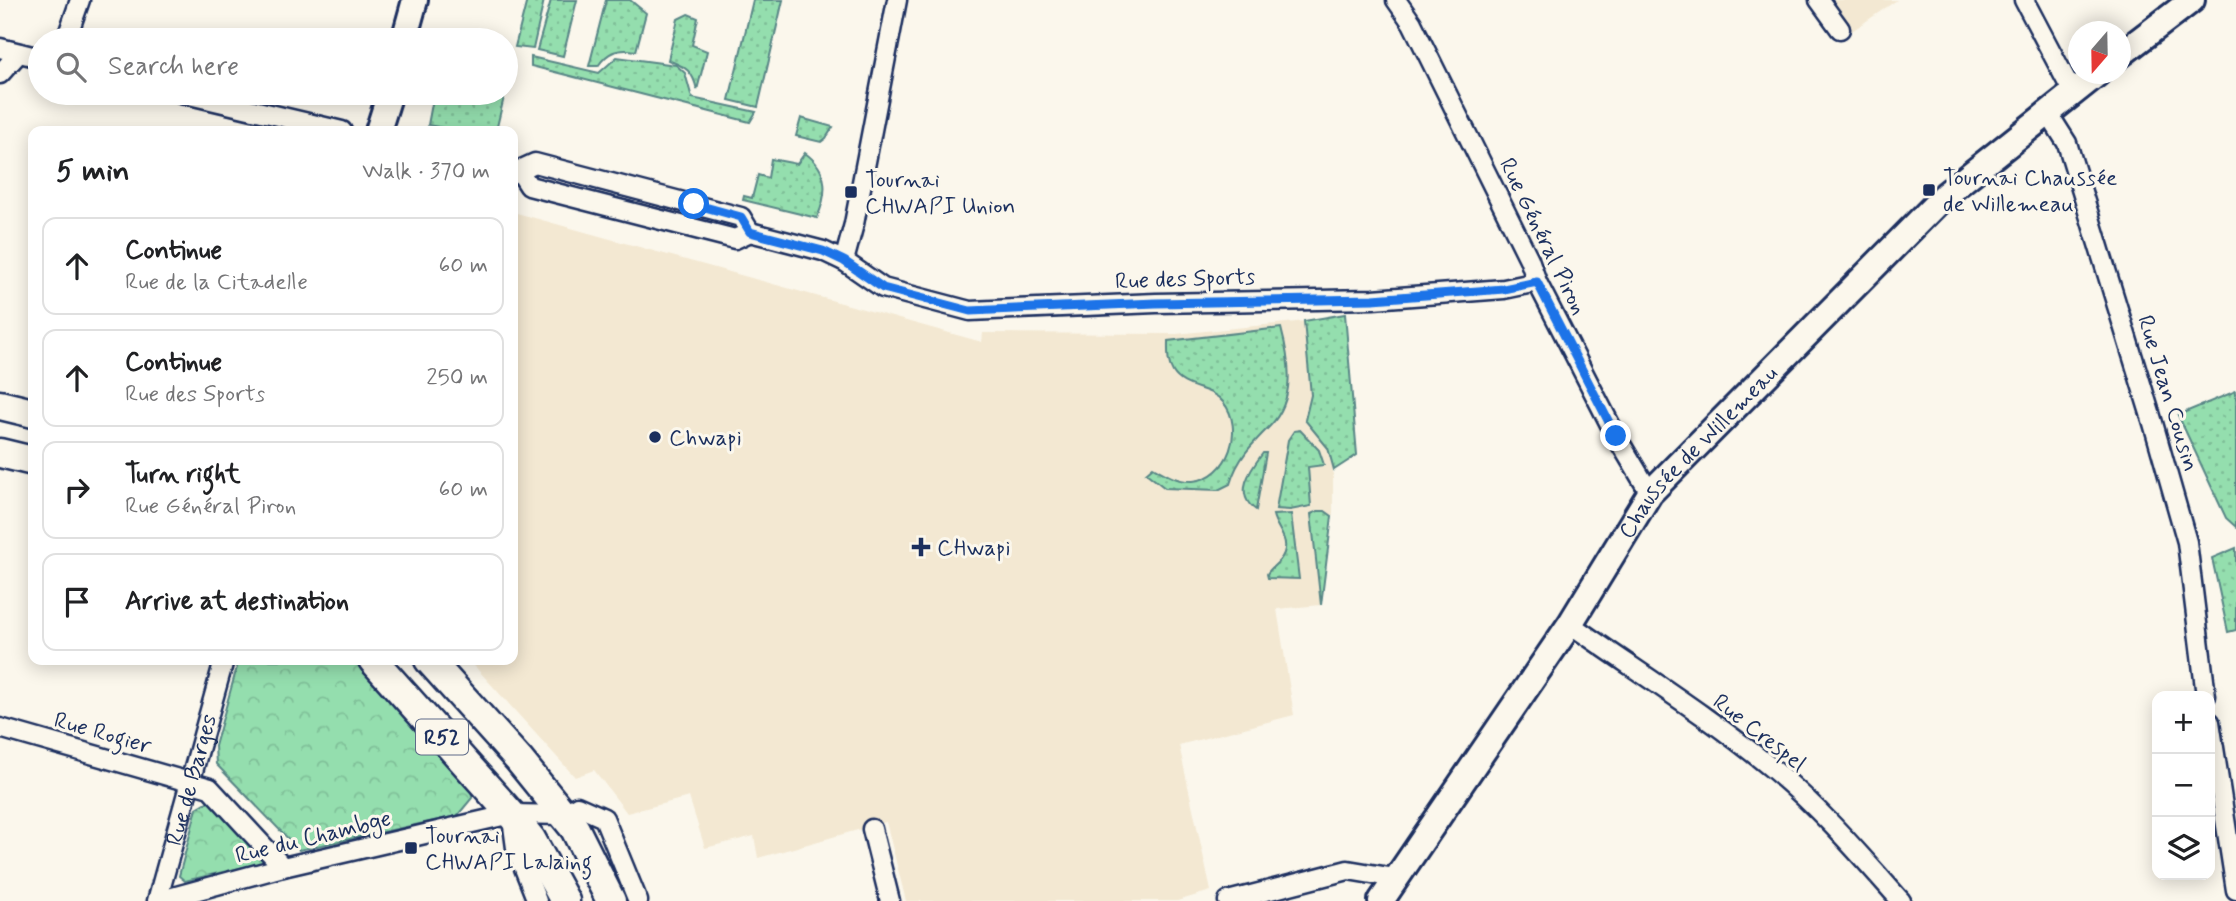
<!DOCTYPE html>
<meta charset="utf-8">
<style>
body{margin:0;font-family:Mynerve,sans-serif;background:#f2f2f2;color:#202124}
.controls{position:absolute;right:21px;bottom:21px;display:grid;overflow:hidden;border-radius:14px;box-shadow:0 4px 18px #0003}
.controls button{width:63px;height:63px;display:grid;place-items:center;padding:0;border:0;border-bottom:2px solid #e0e0e0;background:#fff;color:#202124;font:35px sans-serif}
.compass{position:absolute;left:2068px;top:21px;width:63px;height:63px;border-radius:50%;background:#fff;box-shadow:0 4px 18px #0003;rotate:200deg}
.stop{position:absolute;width:21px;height:21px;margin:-16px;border:5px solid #1a73e8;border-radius:50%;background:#fff}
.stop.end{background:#1a73e8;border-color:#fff;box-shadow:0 2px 7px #0008}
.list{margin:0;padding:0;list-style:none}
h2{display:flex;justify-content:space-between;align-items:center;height:91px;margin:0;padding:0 28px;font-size:30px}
h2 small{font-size:23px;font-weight:400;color:#757577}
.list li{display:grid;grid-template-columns:46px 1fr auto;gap:21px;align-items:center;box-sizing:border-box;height:98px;margin:0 14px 14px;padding:0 14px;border:2px solid #e0e0e0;border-radius:14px}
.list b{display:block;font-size:26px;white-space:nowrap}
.list p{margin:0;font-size:23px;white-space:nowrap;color:#757577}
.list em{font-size:23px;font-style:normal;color:#757577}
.icon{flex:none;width:38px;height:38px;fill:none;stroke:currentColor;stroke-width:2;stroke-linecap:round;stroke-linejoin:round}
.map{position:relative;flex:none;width:2236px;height:901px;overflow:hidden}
.search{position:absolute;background:#fff;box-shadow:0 4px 18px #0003;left:28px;top:28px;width:490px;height:77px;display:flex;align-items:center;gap:18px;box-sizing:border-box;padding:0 24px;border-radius:38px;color:#757577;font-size:26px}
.panel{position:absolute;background:#fff;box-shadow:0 4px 18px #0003;left:28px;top:126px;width:490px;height:539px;border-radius:14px}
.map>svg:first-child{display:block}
</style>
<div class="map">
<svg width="2236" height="901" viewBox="0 0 2236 901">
<defs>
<pattern id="grass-dots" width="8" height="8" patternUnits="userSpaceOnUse" patternTransform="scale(1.75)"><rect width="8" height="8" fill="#94deae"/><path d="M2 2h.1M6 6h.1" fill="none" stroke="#7fbf98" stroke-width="1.8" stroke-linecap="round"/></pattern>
<pattern id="park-crowns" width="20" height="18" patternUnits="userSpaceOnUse" patternTransform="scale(1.75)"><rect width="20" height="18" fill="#94deae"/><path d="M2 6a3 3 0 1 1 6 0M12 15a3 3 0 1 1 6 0" fill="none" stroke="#7fbf98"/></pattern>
</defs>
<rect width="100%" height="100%" fill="#fbf7ec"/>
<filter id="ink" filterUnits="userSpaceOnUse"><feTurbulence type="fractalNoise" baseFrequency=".0143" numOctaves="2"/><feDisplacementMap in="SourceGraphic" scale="14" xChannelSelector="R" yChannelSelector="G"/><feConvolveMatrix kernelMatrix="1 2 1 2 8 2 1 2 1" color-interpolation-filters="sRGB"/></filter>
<g filter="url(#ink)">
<g fill="#f3e8d2">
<path d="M 1832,0 L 1897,0 L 1852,31 Z"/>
<path d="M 513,212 L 982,342 L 983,333 L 1176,334 L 1306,321 L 1357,455 L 1333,471 L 1333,512 L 1321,605 L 1277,609 L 1294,715 L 1179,745 L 1211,891 L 1177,901 L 906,901 L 886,822 L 758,858 L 754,836 L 705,848 L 689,797 L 627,813 L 594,770 L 575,777 L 469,660 L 513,660 Z"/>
</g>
<g fill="url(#grass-dots)" stroke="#588686" stroke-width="2">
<path d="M 527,0 L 544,0 L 533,49 L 515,47 Z"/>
<path d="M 551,0 L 577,0 L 563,56 L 537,50 Z"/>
<path d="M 606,0 L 630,0 L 646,13 L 636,51 C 619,48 608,51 598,66 L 589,66 Z"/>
<path d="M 753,0 L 783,0 L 758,107 L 729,100 Z"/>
<path d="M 688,14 L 698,18 L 692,45 L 707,51 L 697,90 C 693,71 686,67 668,60 L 678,19 Z"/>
<path d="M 531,57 L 599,73 L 617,57 L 676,65 L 685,73 L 692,98 L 756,112 L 750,122 L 531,66 Z"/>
<path d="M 434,93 L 491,93 L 504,97 L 496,131 L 459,131 L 428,125 Z"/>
<path d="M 801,118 L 833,127 L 826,138 L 821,142 L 796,136 Z"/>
<path d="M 805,153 C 829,170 828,193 817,218 L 743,200 L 744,196 L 752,198 L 758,175 L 768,178 L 771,159 L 797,164 Z"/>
<path d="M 1345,314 L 1357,455 L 1334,470 L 1328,448 L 1305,420 L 1311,395 L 1304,321 Z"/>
<path d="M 1281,328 C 1290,362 1296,399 1270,426 C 1252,444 1237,459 1230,484 L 1218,490 L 1165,488 L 1146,473 L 1153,467 C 1165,474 1178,482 1193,481 C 1229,478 1245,428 1223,402 C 1210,386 1184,390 1173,372 C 1167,362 1168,352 1168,341 Z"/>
<path d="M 2236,391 L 2236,527 L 2226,518 L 2178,415 Z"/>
<path d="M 1300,430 L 1319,450 L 1324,465 L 1308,467 L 1311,506 L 1290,510 L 1276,509 L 1288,440 L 1294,431 Z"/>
<path d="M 1263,453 L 1266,453 L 1256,510 C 1233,494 1250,470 1263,453 Z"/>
<path d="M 1318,511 L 1325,511 L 1332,516 L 1321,605 L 1311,514 Z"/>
<path d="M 1291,514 L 1299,579 L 1268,578 L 1267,574 C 1271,567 1278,564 1282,557 C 1292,541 1276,529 1273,515 Z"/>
<path d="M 2236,548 L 2236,630 L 2228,632 L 2212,558 Z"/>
</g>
<g fill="url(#park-crowns)" stroke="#588686" stroke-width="2">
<path d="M 239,660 L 363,660 L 471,782 L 472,798 L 457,816 L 299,850 L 216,764 L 215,746 Z"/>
<path d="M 207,802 L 213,803 L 266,856 L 265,862 L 185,881 L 179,876 L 197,808 Z"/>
</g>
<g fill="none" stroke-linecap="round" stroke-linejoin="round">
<defs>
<g id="street">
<path d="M 1396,0 L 1412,23 L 1529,259 L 1537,282 L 1616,436 L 1650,493"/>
<path d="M 1819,0 L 1840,29"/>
<path d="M 2024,0 L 2073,93"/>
<path d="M 66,40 L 80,0"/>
<path d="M 0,48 L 40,58"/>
<path d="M 0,74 L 19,53"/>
<path d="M 181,93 L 342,131"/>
<path d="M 2048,113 L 2067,143 L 2153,423 L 2187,542 L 2206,696"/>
<path d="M 520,172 L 529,186 L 735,239 L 750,232 L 823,251 L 844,261 L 883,288 L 970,311 L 1156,303 L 1373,299 L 1504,289 L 1537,282"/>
<path d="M 513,173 L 535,163 L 741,217 L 750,232"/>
<path d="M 844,261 L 854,224 L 897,0"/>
<path d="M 1570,624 C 1638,672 1710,717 1774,770 C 1821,809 1861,856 1901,901"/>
<path d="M 2210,722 L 2236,890"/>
<path d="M 0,728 L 210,788 L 283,867"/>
<path d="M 512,818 L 516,848 L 537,901"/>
<path d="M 872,829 L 890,901"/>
<path id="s1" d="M 157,901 L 224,660"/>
<path d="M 158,901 L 283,867 L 511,814 L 563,815 L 577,806 L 604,818 L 638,901"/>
<path d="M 1228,901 L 1348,870 L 1395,878"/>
</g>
<g id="secondary">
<path d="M 404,40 L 415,0"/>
<path d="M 2120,55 L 2192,0"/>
<path d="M 378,131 L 390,93"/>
<path id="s2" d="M 1381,901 L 1570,624 L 1650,493 L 1946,194 L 2097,74"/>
</g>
<g id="primary">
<path d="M 0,405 L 33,413"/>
<path d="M 0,453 L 33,461"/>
<path d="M 373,660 L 511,814 L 531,839 L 565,901"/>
<path d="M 429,660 L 519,760 L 575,829 L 611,901"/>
</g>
</defs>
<use href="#street" stroke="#1b2f5e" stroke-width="23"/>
<use href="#secondary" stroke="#1b2f5e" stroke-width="30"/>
<use href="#primary" stroke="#1b2f5e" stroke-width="33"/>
<use href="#street" stroke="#fbf7ec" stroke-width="18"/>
<use href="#secondary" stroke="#fbf7ec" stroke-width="24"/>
<use href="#primary" stroke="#fbf7ec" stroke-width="28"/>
</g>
</g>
<g fill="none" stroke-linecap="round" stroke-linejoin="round" filter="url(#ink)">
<path stroke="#1a73e8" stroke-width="9" d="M 694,204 L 741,217 L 750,232 L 823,251 L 844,261 L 883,288 L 970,311 L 1156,303 L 1373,299 L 1504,289 L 1537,282 L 1616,436"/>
</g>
<g fill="#1b2f5e" stroke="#fbf7ec" stroke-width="2.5">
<rect x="1922" y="183" width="14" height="14" rx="3.5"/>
<rect x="844" y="185" width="14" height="14" rx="3.5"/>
<circle cx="655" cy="437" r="7"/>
<path d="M917.5 536.5h7v7h7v7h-7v7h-7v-7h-7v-7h7z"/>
<rect x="404" y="841" width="14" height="14" rx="3.5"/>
</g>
<g text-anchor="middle" stroke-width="6" stroke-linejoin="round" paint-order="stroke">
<rect fill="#fbf7ec" stroke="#5e6b89" stroke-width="2" x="416" y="719.5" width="52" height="35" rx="5"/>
<g font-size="21" font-weight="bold" fill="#1b2f5e">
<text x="442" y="744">R52</text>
</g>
<g font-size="23" fill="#1b2f5e" stroke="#fbf7ec" text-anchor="start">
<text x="1943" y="185">Tournai Chaussée<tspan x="1943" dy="26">de Willemeau</tspan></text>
<text x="865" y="187">Tournai<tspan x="865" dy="26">CHWAPI Union</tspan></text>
<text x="669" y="445">Chwapi</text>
<text x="937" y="555">CHwapi</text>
<text x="425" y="843">Tournai<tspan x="425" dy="26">CHWAPI Lalaing</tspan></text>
</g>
<g font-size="23" fill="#1b2f5e" stroke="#fbf7ec">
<text transform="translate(1544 236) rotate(64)" y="8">Rue Général Piron</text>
<text transform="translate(1185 278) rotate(-2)" y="8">Rue des Sports</text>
<text transform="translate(2169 393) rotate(73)" y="8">Rue Jean Cousin</text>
<text dy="8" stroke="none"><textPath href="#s2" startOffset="551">Chaussée de Willemeau</textPath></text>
<text transform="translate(103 732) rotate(16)" y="8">Rue Rogier</text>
<text transform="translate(1760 732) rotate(38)" y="8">Rue Crespel</text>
<text dy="8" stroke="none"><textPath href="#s1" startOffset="126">Rue de Barges</textPath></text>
<text transform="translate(313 836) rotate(-14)" y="8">Rue du Chambge</text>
</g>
</g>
</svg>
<div class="controls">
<button>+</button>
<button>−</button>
<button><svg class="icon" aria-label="layers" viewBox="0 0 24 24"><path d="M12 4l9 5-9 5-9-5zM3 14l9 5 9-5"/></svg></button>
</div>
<svg class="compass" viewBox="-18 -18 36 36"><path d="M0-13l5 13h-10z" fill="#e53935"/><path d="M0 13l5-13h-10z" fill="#757577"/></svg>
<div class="stop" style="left:694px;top:204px"></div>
<div class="stop end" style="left:1616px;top:436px"></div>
<div class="search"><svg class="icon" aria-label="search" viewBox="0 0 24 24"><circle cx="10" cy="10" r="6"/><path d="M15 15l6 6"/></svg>Search here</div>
<section class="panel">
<h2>5 min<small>Walk · 370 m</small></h2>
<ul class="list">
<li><svg class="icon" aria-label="ahead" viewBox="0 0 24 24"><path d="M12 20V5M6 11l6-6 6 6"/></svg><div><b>Continue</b><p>Rue de la Citadelle</p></div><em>60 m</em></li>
<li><svg class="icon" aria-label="ahead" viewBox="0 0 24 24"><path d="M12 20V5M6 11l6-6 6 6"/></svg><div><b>Continue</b><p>Rue des Sports</p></div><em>250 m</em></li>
<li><svg class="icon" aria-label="right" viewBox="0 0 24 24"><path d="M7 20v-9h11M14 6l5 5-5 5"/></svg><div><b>Turn right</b><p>Rue Général Piron</p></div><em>60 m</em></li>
<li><svg class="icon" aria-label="arrive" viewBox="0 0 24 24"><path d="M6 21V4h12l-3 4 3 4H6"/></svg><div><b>Arrive at destination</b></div></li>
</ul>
</section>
</div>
